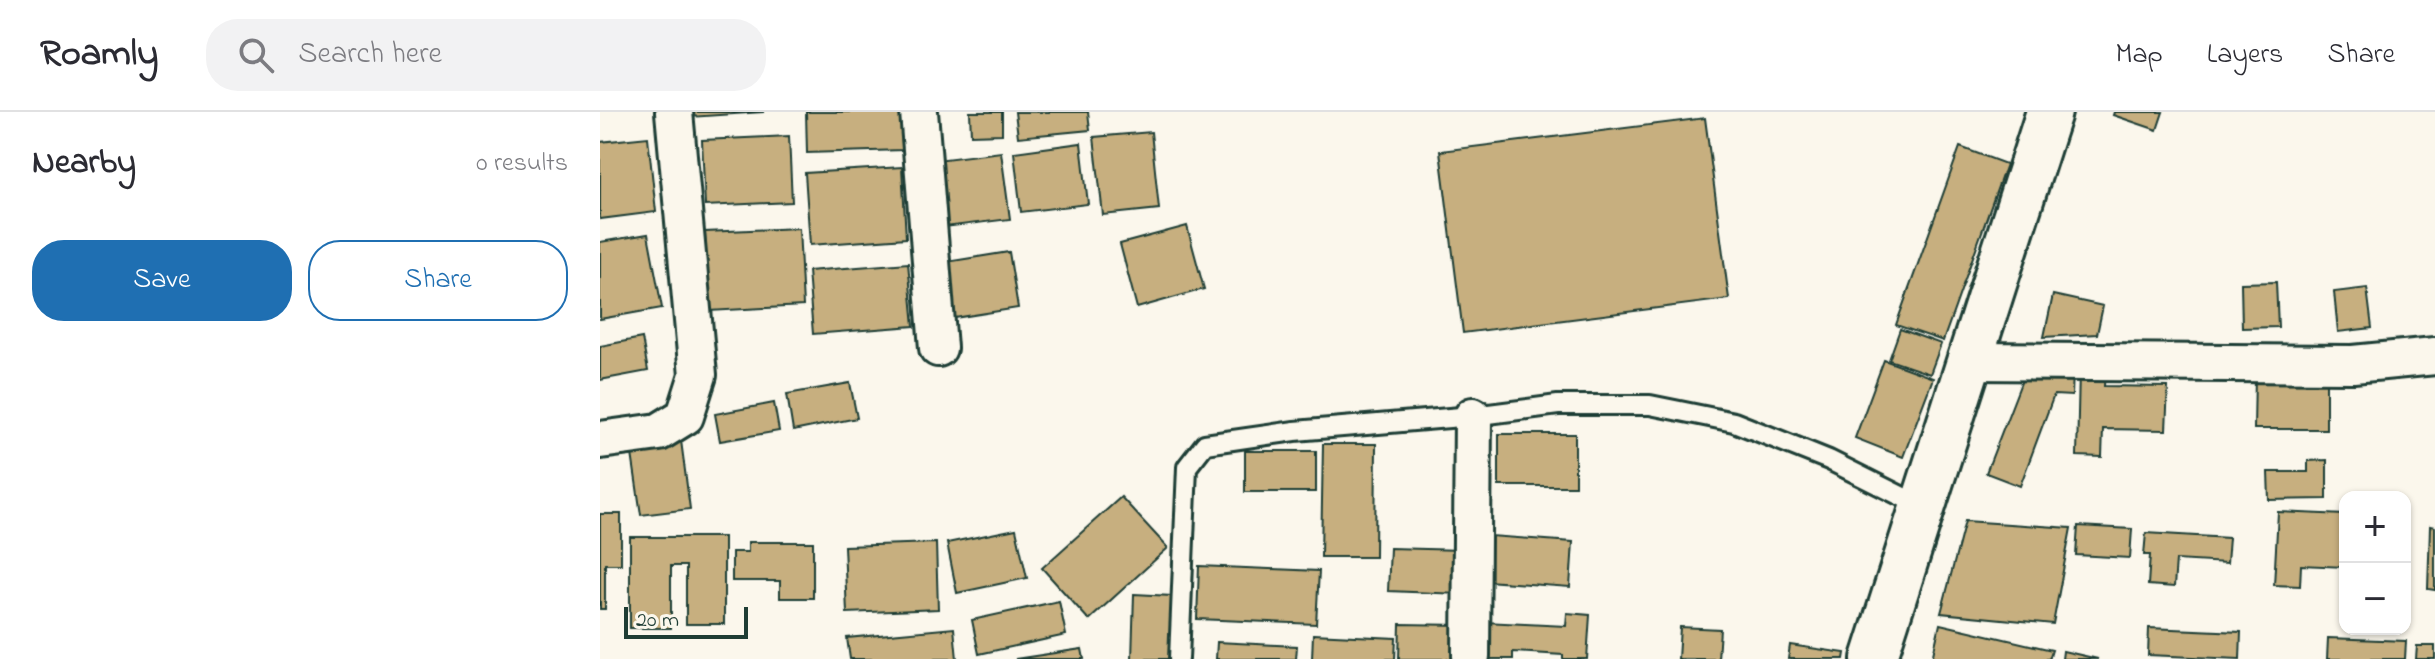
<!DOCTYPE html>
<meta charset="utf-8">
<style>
body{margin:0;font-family:"Indie Flower",sans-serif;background:#f2f2f3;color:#2b2b33}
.controls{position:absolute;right:24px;bottom:24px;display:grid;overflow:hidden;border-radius:16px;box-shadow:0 2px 6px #0004}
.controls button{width:72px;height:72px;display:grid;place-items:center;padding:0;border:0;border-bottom:2px solid #e1e1e2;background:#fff;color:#2b2b33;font:40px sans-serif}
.scale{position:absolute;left:24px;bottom:20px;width:124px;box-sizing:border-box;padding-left:8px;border:4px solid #1f3d34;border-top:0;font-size:22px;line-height:28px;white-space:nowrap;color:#1f3d34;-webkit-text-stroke:6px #fbf7ec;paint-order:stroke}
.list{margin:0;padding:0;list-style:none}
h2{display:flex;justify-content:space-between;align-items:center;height:104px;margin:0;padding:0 32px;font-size:34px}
h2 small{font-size:26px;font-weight:400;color:#7c7c81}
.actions{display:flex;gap:16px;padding:24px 32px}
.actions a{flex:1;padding:18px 0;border:2px solid #1f6fb2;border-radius:32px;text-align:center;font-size:28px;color:#1f6fb2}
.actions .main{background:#1f6fb2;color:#fff}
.icon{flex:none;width:44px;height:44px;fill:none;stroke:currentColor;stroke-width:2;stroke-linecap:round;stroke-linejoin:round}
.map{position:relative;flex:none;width:1835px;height:547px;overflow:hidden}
header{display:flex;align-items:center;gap:48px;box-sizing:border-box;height:112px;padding:0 40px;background:#fff;border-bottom:2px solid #e1e1e2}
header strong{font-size:38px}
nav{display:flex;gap:44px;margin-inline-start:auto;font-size:28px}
.search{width:560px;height:72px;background:#f2f2f3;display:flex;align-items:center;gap:20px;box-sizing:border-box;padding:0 28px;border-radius:32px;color:#7c7c81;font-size:30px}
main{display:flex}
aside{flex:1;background:#fff}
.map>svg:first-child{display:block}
</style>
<header>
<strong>Roamly</strong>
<div class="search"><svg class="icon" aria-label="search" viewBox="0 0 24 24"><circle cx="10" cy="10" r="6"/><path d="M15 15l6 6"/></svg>Search here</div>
<nav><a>Map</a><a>Layers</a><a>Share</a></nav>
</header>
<main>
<aside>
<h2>Nearby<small>0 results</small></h2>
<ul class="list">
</ul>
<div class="actions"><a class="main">Save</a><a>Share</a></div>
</aside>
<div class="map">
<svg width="1835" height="547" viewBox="0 0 1835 547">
<rect width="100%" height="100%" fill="#fbf7ec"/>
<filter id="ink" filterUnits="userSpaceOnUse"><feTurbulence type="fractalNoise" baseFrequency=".0125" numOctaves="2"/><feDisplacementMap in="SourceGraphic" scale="16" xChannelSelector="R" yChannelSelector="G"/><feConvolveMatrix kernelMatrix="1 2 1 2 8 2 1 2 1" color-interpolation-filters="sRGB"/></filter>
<g filter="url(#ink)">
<g fill="#c7af7f" stroke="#1f3d34" stroke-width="2">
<path d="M 89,0 L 164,0 L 90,5 Z"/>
<path d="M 206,0 L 302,0 L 303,38 L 207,41 Z"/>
<path d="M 370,0 L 402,0 L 402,22 L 371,23 Z"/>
<path d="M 415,0 L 488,0 L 490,18 L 418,25 Z"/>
<path d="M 1514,0 L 1563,0 L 1557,18 L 1513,3 Z"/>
<path d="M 1105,6 L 1129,187 L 863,221 L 840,39 Z"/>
<path d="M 551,20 L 559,97 L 503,103 L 494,25 Z"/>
<path d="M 189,24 L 192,90 L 105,94 L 102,28 Z"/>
<path d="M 48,25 L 56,100 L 0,107 L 0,30 Z"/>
<path d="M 481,31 L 488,92 L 421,100 L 414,40 Z"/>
<path d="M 1360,35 L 1406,52 L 1343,229 L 1296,213 Z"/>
<path d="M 401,40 L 410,107 L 345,115 L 336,48 Z"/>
<path d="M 302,55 L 306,126 L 210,133 L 205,61 Z"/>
<path d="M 587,114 L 604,177 L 537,196 L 520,132 Z"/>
<path d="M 199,116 L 203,194 L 109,199 L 105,120 Z"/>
<path d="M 48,122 L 62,196 L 0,207 L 0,130 Z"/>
<path d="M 409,140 L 418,196 L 348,207 L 340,151 Z"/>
<path d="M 308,151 L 314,214 L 213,222 L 208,159 Z"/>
<path d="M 1676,170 L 1678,215 L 1642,216 L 1641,171 Z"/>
<path d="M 1767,176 L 1772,216 L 1738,220 L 1734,180 Z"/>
<path d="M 1453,183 L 1503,194 L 1497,222 L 1444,225 Z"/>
<path d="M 1300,217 L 1341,232 L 1330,262 L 1289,248 Z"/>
<path d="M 42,226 L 48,259 L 0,268 L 0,234 Z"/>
<path d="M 1284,248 L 1333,266 L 1303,345 L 1255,326 Z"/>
<path d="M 1427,255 L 1473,258 L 1472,284 L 1454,283 L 1420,374 L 1386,361 Z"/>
<path d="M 1479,259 L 1505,260 L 1504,274 L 1568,275 L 1566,318 L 1503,317 L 1502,345 L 1477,344 Z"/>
<path d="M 1655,263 L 1726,264 L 1726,317 L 1654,317 Z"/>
<path d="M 250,271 L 257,306 L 193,319 L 187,282 Z"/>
<path d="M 174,291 L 179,319 L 120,329 L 115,302 Z"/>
<path d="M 80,321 L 90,397 L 41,403 L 30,328 Z"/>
<rect x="899" y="322" width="76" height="52"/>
<path d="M 723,332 L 776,332 L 775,445 L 721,445 Z"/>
<rect x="645" y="339" width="71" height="41"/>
<path d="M 1727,348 L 1727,387 L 1669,388 L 1668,360 L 1708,360 L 1708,349 Z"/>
<path d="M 521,385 L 568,436 L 489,508 L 442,456 Z"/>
<path d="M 1678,400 L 1745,403 L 1745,455 L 1701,453 L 1700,474 L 1674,473 Z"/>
<path d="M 0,402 L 21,402 L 21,452 L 5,452 L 5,497 L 0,497 Z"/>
<path d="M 1365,409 L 1471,416 L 1453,512 L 1341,501 Z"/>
<path d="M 1478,414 L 1532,417 L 1530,446 L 1476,443 Z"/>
<path d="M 1830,414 L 1835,415 L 1835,478 L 1828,477 Z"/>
<path d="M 416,417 L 427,466 L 357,481 L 347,431 Z"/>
<path d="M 1546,421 L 1629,426 L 1627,451 L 1576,448 L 1574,475 L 1548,473 L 1550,443 L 1544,443 Z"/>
<path d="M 890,424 L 973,430 L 970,475 L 887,469 Z"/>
<path d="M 30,425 L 124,425 L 124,512 L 86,512 L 86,454 L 71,454 L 71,516 L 30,516 Z"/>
<path d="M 148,430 L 213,430 L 213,486 L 180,486 L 180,469 L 132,469 L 132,440 L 148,440 Z"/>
<path d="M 336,431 L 338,497 L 247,501 L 244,434 Z"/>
<path d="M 790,436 L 862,438 L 860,482 L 788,479 Z"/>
<path d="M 599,454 L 719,459 L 716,512 L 597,507 Z"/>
<path d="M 534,482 L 572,484 L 570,547 L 532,547 Z"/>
<path d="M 459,489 L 466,523 L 379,542 L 372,508 Z"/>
<path d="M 967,501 L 990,503 L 987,547 L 963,547 L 963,543 L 913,540 L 913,547 L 883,547 L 885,510 L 966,514 Z"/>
<path d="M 800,512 L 862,513 L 861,547 L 799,547 Z"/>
<path d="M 1340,512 L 1452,538 L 1449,547 L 1332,547 Z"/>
<path d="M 1080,515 L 1120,517 L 1118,547 L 1078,547 Z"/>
<path d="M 354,516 L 357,547 L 250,547 L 247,526 Z"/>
<path d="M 1549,516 L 1641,520 L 1640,547 L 1548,543 Z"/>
<path d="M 713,522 L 796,526 L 795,547 L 712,547 Z"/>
<path d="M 1728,526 L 1806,529 L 1805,547 L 1727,547 Z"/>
<path d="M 617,530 L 697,534 L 696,547 L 616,547 Z"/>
<path d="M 1190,533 L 1245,541 L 1244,547 L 1188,547 Z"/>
<path d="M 1817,534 L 1835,534 L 1835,547 L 1816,547 Z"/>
<path d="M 482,537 L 484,547 L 415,547 Z"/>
<path d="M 1463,539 L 1498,547 L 1462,547 Z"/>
</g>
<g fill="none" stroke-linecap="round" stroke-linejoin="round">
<defs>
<path id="lane" d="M 579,547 L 587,355 L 605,332 L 695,319 L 873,304 L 958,293 L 1050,293 L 1134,310 L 1229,348 L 1323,395"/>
<g id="street">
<path d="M 319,0 L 338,236"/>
<path d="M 1369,249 L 1753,252 L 1835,244"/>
<path d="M 0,328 L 59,320 L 85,304 L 98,263 L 74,0"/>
<path d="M 871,544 L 873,304"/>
</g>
<path id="secondary" d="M 1274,547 L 1449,0"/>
</defs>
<use href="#lane" stroke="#1f3d34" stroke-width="24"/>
<use href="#street" stroke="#1f3d34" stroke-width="42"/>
<use href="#secondary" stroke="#1f3d34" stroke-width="50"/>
<use href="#lane" stroke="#fbf7ec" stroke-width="18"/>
<use href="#street" stroke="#fbf7ec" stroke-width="36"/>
<use href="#secondary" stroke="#fbf7ec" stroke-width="44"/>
</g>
</g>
</svg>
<div class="controls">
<button>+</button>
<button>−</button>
</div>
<div class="scale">20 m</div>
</div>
</main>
